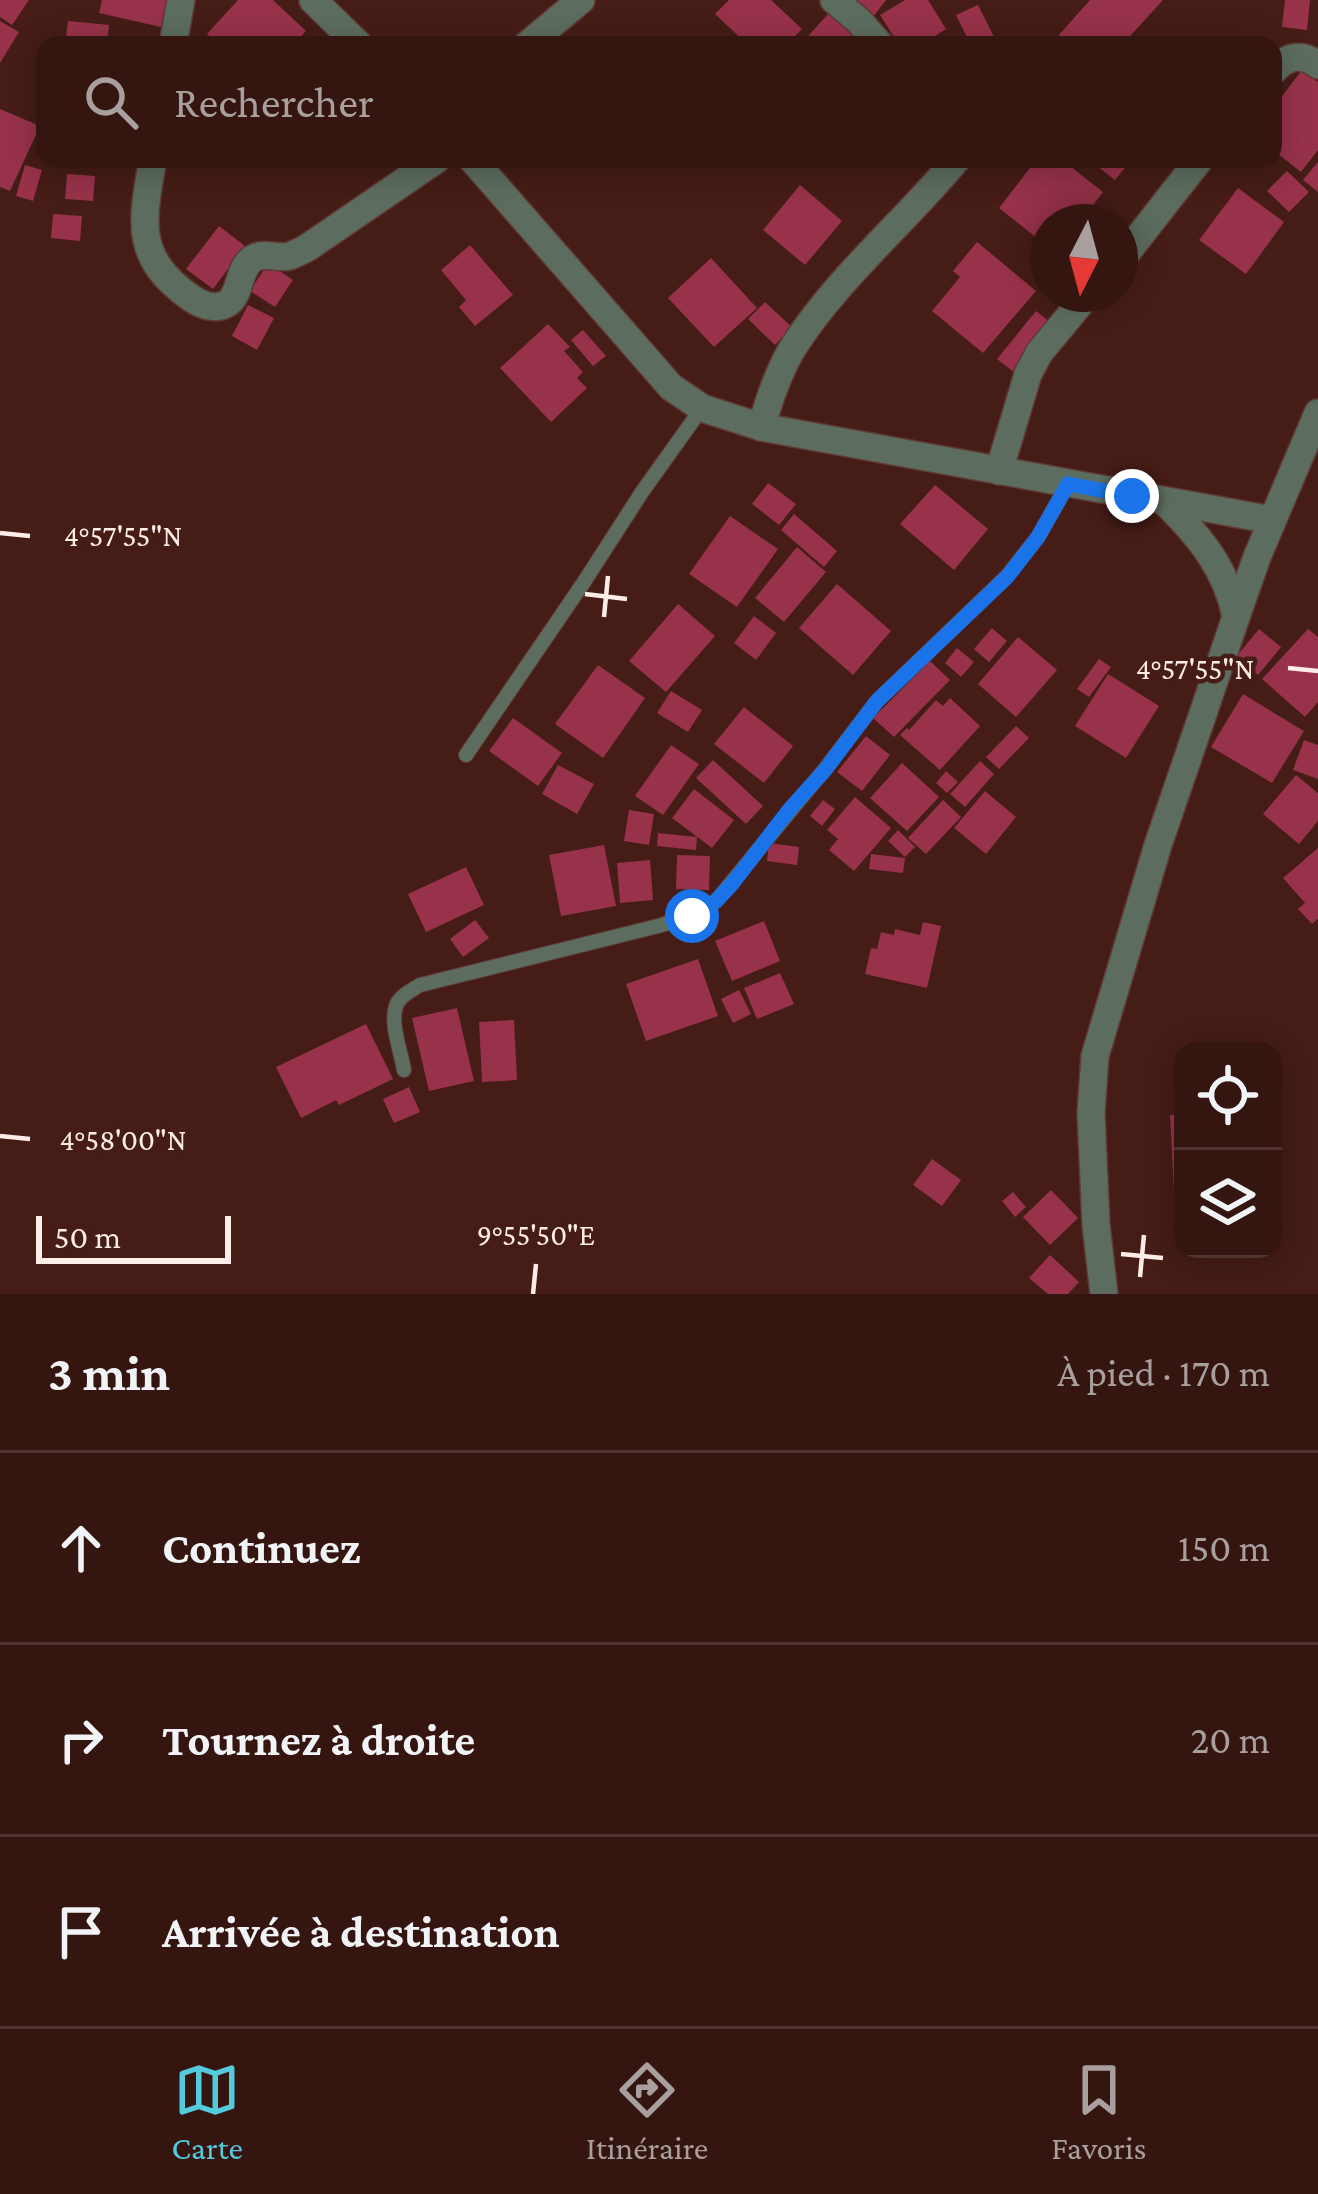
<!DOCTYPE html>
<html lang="fr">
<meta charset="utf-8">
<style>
body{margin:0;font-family:"Crimson Pro",serif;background:#3c1e19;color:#f1f3f6}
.controls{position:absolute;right:36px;bottom:36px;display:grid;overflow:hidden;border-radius:24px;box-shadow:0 6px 30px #0003}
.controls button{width:108px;height:108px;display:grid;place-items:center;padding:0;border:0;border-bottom:3px solid #4e3430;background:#341510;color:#f1f3f6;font:60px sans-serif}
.compass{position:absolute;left:1030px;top:204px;width:108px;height:108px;border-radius:50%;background:#341510;box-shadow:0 6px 30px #0003;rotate:186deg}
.scale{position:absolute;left:36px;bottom:30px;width:195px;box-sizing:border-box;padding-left:12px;border:6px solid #feece9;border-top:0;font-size:33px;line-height:42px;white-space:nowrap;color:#feece9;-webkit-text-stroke:9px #451c16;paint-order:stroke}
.stop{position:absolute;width:36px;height:36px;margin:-27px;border:9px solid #1a73e8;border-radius:50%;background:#fff}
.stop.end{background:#1a73e8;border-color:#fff;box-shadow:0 3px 12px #0008}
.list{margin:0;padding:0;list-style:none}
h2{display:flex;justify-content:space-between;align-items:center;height:156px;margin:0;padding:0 48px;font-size:51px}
h2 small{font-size:39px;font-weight:400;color:#a99f9f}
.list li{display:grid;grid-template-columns:78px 1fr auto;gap:36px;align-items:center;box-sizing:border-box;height:192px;padding:0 48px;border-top:3px solid #4e3430}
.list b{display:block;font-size:45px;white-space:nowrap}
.list em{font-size:39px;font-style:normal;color:#a99f9f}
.icon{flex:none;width:66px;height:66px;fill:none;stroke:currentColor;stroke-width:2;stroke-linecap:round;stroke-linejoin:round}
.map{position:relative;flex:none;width:1318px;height:1294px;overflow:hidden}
.search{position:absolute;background:#341510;box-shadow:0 6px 30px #0003;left:36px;right:36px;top:36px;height:132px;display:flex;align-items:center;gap:30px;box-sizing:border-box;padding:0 42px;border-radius:24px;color:#a99f9f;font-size:45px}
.sheet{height:732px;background:#341510}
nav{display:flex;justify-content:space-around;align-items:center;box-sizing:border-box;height:168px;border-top:3px solid #4e3430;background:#341510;font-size:33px;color:#a99f9f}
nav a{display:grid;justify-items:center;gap:6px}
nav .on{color:#54cadd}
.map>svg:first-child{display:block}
</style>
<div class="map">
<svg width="1318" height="1294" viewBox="0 0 1318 1294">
<rect width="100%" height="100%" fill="#451c16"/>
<g fill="#97324a">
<path d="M 0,0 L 29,0 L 12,25 L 0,17 Z"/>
<path d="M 102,0 L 167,0 L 161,27 L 99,13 Z"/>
<path d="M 238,0 L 273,0 L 306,31 L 293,45 L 219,45 L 207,34 Z"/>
<path d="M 729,0 L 771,0 L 802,29 L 786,45 L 748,45 L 715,14 Z"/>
<path d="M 844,0 L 886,0 L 870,21 Z"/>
<path d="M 905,0 L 928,0 L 946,29 L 921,45 L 899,45 L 880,15 Z"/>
<path d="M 1090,0 L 1163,0 L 1122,45 L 1050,45 Z"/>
<path d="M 1285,0 L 1310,0 L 1307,30 L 1282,27 Z"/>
<path d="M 978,5 L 995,39 L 983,45 L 971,45 L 956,15 Z"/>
<path d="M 829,13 L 858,40 L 854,45 L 800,45 Z"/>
<path d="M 0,21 L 19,32 L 0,63 Z"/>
<path d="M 68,21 L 109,25 L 107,45 L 65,45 Z"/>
<path d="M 1302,70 L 1318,82 L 1318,150 L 1301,172 L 1273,150 L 1273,108 Z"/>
<path d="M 0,109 L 40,126 L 10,191 L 0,187 Z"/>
<path d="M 1037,159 L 1061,159 L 1103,192 L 1080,222 L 1048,222 L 1048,247 L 999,208 Z"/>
<path d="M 1088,159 L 1132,159 L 1115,180 Z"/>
<path d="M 1318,162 L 1318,192 L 1303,180 Z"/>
<path d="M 25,165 L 42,170 L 33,201 L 16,196 Z"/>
<path d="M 1287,171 L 1309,192 L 1289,212 L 1267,191 Z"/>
<path d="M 67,174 L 95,176 L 93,201 L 65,199 Z"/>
<path d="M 800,185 L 842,221 L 805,265 L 763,230 Z"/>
<path d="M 1238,188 L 1284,222 L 1246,274 L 1199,240 Z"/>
<path d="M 53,214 L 82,216 L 80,241 L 51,238 Z"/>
<path d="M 219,226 L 245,246 L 213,289 L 186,269 Z"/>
<path d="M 977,242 L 1036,291 L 983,353 L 932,311 L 960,277 L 953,271 Z"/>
<path d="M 470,245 L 513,295 L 475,326 L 459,307 L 466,300 L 441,270 Z"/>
<path d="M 711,258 L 757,308 L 714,347 L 668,298 Z"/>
<path d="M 268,263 L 293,280 L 275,307 L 250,291 Z"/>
<path d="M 765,302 L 792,327 L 775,345 L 748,319 Z"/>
<path d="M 248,305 L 274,318 L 257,350 L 232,336 Z"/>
<path d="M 1036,311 L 1054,325 L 1015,373 L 997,359 Z"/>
<path d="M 548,324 L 570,347 L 564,351 L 583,372 L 577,378 L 587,388 L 551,422 L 500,368 Z"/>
<path d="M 583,330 L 606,356 L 593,366 L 571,340 Z"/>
<path d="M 768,483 L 796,504 L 779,525 L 752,504 Z"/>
<path d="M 935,485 L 988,529 L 954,570 L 900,524 Z"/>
<path d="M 794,514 L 837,551 L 824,567 L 781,530 Z"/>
<path d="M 730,516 L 778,549 L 737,607 L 689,574 Z"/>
<path d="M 797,547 L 826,572 L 784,622 L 755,598 Z"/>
<path d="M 837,584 L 891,631 L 853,675 L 799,628 Z"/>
<path d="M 678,604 L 715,636 L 666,692 L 629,661 Z"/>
<path d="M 754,616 L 776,633 L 756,660 L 734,643 Z"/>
<path d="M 992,628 L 1007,641 L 989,662 L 974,649 Z"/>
<path d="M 1259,629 L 1281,647 L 1258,675 L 1236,657 Z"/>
<path d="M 1308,629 L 1318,637 L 1318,702 L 1305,717 L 1262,679 Z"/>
<path d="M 1018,637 L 1057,670 L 1016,717 L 978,684 Z"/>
<path d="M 957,648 L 974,662 L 961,677 L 945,663 Z"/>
<path d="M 1099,659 L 1111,667 L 1089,697 L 1077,689 Z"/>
<path d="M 930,661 L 950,680 L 894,737 L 873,718 Z"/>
<path d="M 598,665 L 645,698 L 603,758 L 555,724 Z"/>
<path d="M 1108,674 L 1159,706 L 1126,758 L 1075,726 Z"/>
<path d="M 671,691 L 702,710 L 688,732 L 657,713 Z"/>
<path d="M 1243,694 L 1304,731 L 1272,783 L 1211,747 Z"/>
<path d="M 950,698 L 980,726 L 940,770 L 900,735 L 907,728 L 909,730 L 936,700 L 943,706 Z"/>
<path d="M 744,707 L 793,746 L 764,783 L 714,744 Z"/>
<path d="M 513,718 L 562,753 L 538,786 L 489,751 Z"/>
<path d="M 1016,726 L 1029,738 L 999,769 L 986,757 Z"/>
<path d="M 866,736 L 890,755 L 862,791 L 837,772 Z"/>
<path d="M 1304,740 L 1318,745 L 1318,779 L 1293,770 Z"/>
<path d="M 671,745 L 699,764 L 663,815 L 635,796 Z"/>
<path d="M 713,760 L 763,806 L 746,824 L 696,778 Z"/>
<path d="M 980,761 L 994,774 L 965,807 L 950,794 Z"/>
<path d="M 902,763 L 939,797 L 907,831 L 870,798 Z"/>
<path d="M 558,765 L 594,784 L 577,814 L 542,794 Z"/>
<path d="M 946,771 L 958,782 L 947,793 L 936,783 Z"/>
<path d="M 1296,775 L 1318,793 L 1318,821 L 1299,844 L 1263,814 Z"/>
<path d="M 694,789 L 734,820 L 712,848 L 672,818 Z"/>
<path d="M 985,791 L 1016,817 L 986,854 L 954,828 Z"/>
<path d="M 855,797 L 891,828 L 854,871 L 829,850 L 838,839 L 827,830 Z"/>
<path d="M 823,800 L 835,809 L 822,826 L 810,816 Z"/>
<path d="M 943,800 L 961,817 L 926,854 L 908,838 Z"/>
<path d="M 629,810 L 654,814 L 649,845 L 624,841 Z"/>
<path d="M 898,830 L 915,847 L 905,857 L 888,841 Z"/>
<path d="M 658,833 L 697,837 L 696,850 L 657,846 Z"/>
<path d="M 769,843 L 799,847 L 797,865 L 767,861 Z"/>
<path d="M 604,845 L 616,906 L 561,916 L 549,855 Z"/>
<path d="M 1318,848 L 1318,919 L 1312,924 L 1298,909 L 1305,903 L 1283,878 Z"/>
<path d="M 871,854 L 905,858 L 903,873 L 869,869 Z"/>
<path d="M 677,855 L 710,856 L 709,890 L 676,889 Z"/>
<path d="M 650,860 L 653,900 L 620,903 L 617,863 Z"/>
<path d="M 466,867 L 484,905 L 426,932 L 408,894 Z"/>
<path d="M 475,920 L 489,938 L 463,957 L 450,939 Z"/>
<path d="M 764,921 L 780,961 L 732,981 L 715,941 Z"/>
<path d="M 923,922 L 941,926 L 927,988 L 865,974 L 871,948 L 877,949 L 881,932 L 894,935 L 895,929 L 920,935 Z"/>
<path d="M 698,959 L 718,1016 L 646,1041 L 626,984 Z"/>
<path d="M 780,973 L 794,1004 L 757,1019 L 744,988 Z"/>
<path d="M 739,990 L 751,1014 L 733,1023 L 721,999 Z"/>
<path d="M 457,1008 L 474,1081 L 429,1091 L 412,1018 Z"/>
<path d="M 514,1020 L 517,1080 L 482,1082 L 479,1022 Z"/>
<path d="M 366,1024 L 393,1079 L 339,1105 L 336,1100 L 301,1118 L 276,1067 Z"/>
<path d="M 409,1087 L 420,1112 L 394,1123 L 383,1099 Z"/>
<path d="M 1170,1115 L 1183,1115 L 1183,1208 L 1175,1209 Z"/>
<path d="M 932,1159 L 961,1180 L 942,1206 L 913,1185 Z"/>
<path d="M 1051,1190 L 1078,1218 L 1050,1245 L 1023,1217 Z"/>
<path d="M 1013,1192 L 1026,1207 L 1015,1217 L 1002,1201 Z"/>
<path d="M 1050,1255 L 1079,1282 L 1068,1294 L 1048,1294 L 1029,1278 Z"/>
</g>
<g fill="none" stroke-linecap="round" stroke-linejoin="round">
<defs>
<g id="lane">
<path d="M 466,755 L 584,582 L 642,492 L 702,408"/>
<path d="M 404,1070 C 401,1052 390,1024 396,1006 C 399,996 412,990 420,985 L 658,926 L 691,916 L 716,901 L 825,769 L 877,701 L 1007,576 L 1038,537 L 1068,484"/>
</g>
<g id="street">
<path d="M 313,0 L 359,45"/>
<path d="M 834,0 L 859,21 L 880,45"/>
<path d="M 173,45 L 181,0"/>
<path d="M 527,45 L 581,0"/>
<path d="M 1273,71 C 1287,56 1301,52 1318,65"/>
<path d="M 153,159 C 142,221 133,257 191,298 C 201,305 215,310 226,304 C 242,296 237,267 254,258 C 264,252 279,259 290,256 C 292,255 306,249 307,248 L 437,159"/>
<path d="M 472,159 L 671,387 L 702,408 L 761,427 L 1272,520"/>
<path d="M 1120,261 L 1200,159"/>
<path d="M 761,427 C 769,401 778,373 792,349 C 836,279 904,223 957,159"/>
<path d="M 999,471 L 1028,374 L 1039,353 L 1088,294"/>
<path d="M 1165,502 C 1199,536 1227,569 1236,617"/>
<path d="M 1104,1294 L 1096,1225 L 1091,1113 L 1095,1056 L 1158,845 L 1236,617 L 1257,557 L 1318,413"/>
</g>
</defs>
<use href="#lane" stroke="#5f3934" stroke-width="16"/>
<use href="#street" stroke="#5f3934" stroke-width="30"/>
<use href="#lane" stroke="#5c6c5e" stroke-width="14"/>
<use href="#street" stroke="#5c6c5e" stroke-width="27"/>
</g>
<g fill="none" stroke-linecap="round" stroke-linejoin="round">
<path stroke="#1a73e8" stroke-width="15" d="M 692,916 L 716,901 L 732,884 L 789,810 L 825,770 L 877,701 L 1007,577 L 1038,537 L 1068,484 L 1132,496"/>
</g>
<path fill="none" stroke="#feece9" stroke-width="4.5" d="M 0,533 L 30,536M 585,594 L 627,599M 604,617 L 608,576M 1288,668 L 1318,671M 0,1136 L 30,1139M 1121,1254 L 1163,1258M 1140,1277 L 1144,1235M 533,1294 L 536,1264"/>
<g font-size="30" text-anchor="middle" fill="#feece9" stroke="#451c16" stroke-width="9" stroke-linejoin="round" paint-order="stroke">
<text x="123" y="546">4°57'55"N</text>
<text x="1195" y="679">4°57'55"N</text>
<text x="123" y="1150">4°58'00"N</text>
<text x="536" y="1245">9°55'50"E</text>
</g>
</svg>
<div class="controls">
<button><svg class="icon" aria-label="locate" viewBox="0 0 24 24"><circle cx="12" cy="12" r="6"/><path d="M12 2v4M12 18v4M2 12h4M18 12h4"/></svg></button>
<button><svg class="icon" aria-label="layers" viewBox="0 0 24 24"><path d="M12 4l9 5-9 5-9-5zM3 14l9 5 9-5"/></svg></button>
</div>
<svg class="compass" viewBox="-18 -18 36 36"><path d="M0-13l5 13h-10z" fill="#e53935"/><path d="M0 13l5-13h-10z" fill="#a99f9f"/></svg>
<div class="scale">50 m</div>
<div class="stop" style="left:692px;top:916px"></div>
<div class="stop end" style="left:1132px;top:496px"></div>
<div class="search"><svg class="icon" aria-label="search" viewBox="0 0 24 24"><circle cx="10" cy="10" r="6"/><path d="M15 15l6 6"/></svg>Rechercher</div>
</div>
<section class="sheet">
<h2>3 min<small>À pied · 170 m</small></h2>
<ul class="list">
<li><svg class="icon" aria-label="ahead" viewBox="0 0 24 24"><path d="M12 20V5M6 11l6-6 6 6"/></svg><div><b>Continuez</b></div><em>150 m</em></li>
<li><svg class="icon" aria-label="right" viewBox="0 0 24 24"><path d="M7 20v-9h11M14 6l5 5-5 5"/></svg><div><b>Tournez à droite</b></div><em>20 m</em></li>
<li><svg class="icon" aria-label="arrive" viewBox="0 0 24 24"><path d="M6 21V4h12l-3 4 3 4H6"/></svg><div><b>Arrivée à destination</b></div></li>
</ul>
</section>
<nav>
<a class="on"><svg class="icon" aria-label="map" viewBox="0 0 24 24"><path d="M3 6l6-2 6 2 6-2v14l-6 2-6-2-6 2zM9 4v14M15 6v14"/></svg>Carte</a>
<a><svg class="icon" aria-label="directions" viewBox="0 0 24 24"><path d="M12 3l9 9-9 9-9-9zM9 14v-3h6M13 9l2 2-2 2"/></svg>Itinéraire</a>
<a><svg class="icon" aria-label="saved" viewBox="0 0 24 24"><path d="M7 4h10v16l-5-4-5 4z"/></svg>Favoris</a>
</nav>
